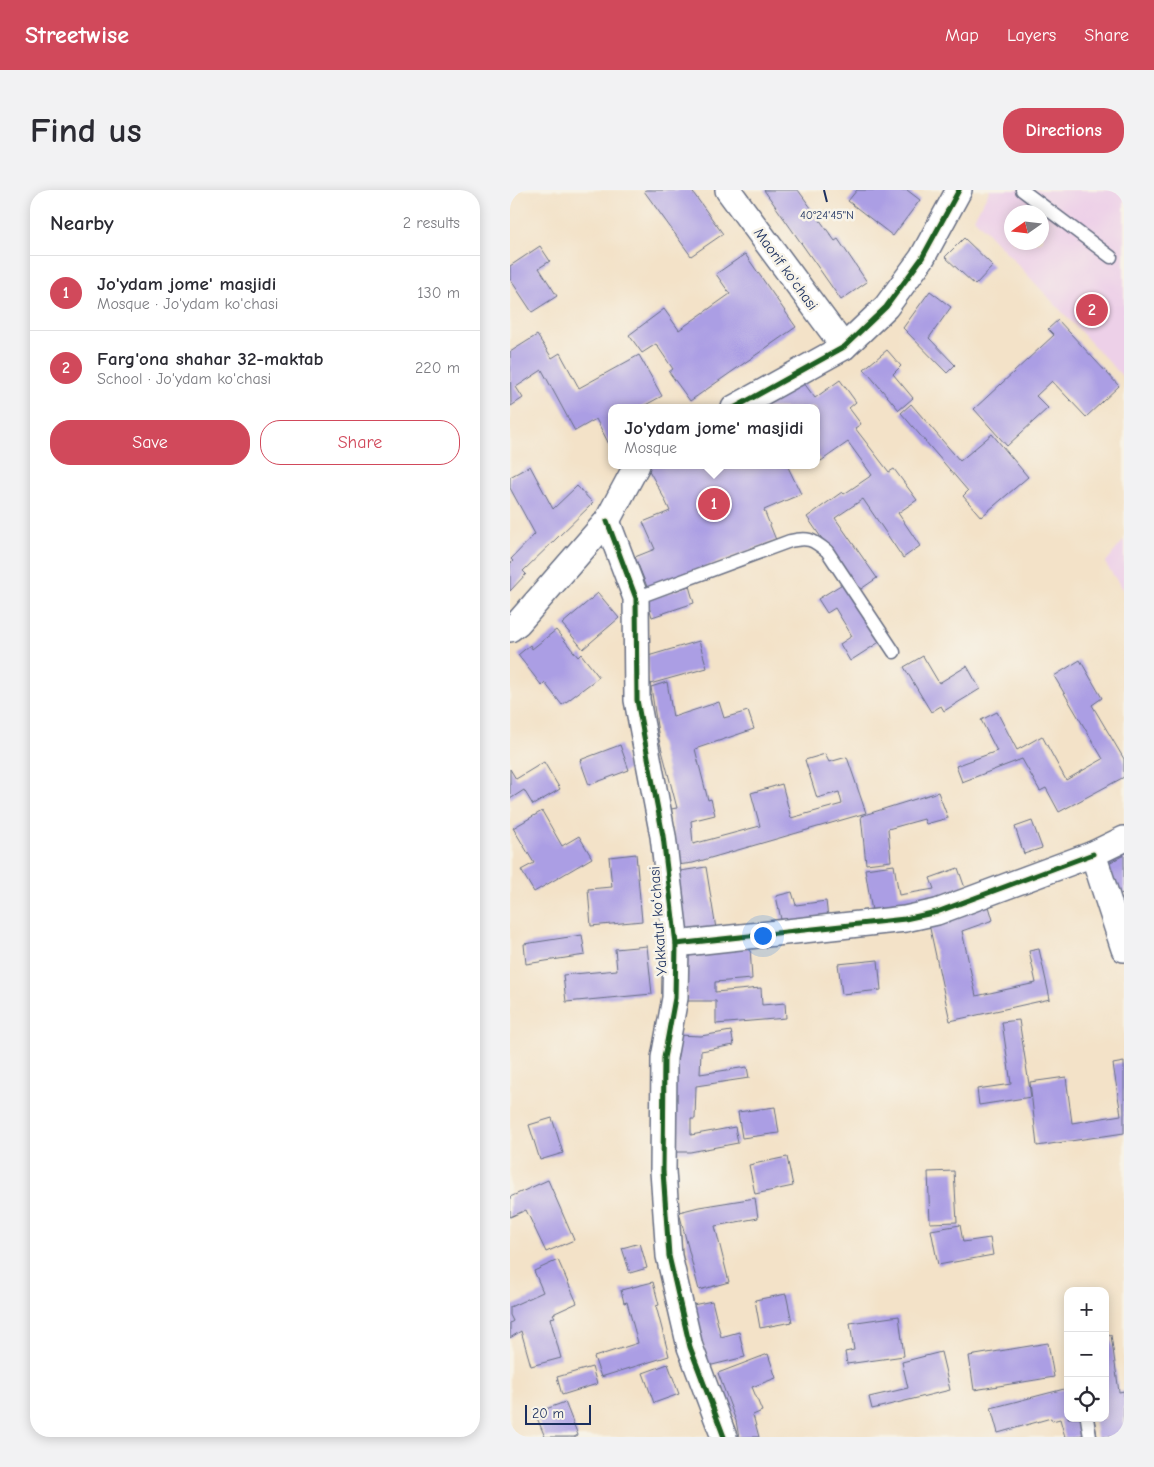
<!DOCTYPE html>
<meta charset="utf-8">
<style>
body{margin:0;font-family:"Comic Neue",sans-serif;background:#f2f2f3;color:#2b2b33}
.controls{position:absolute;right:15px;bottom:15px;display:grid;overflow:hidden;border-radius:10px;box-shadow:0 2px 12px #0003}
.controls button{width:45px;height:45px;display:grid;place-items:center;padding:0;border:0;border-bottom:1px solid #e1e1e2;background:#fff;color:#2b2b33;font:25px sans-serif}
.compass{position:absolute;left:494px;top:15px;width:45px;height:45px;border-radius:50%;background:#fff;box-shadow:0 2px 12px #0003;rotate:256deg}
.scale{position:absolute;left:15px;bottom:12px;width:66px;box-sizing:border-box;padding-left:5px;border:2px solid #1b2f5e;border-top:0;font-size:14px;line-height:18px;white-space:nowrap;color:#1b2f5e;-webkit-text-stroke:4px #f7f3e8;paint-order:stroke}
.you{position:absolute;left:252px;top:745px;width:18px;height:18px;margin:-12px;border:4px solid #fff;border-radius:50%;background:#1a73e8;box-shadow:0 0 0 8px #1a73e833}
.badge{display:grid;place-items:center;width:32px;height:32px;border-radius:50%;background:#d1495b;color:#fff;font-size:16px;font-weight:700}
.pin{position:absolute;translate:-50% -50%;border:2px solid #fff;box-shadow:0 1px 5px #0006}
.popup{position:absolute;left:98px;top:214px;width:212px;height:65px;box-sizing:border-box;display:grid;place-content:center;border-radius:10px;background:#fff;filter:drop-shadow(0 1px 4px #0005);font-size:16px;white-space:nowrap;color:#7c7c81}
.popup b{font-size:19px;color:#2b2b33}
.popup::after{content:'';position:absolute;left:50%;top:100%;margin-left:-10px;border:10px solid transparent;border-top-color:#fff}
.list{margin:0;padding:0;list-style:none}
h2{display:flex;justify-content:space-between;align-items:center;height:65px;margin:0;padding:0 20px;font-size:21px}
h2 small{font-size:16px;font-weight:400;color:#7c7c81}
.list li{display:grid;grid-template-columns:32px 1fr auto;gap:15px;align-items:center;box-sizing:border-box;height:75px;padding:0 20px;border-top:1px solid #e1e1e2}
.list b{display:block;font-size:19px;white-space:nowrap}
.list p{margin:0;font-size:16px;white-space:nowrap;color:#7c7c81}
.list em{font-size:16px;font-style:normal;color:#7c7c81}
.actions{display:flex;gap:10px;padding:15px 20px}
.actions a{flex:1;padding:11px 0;border:1px solid #d1495b;border-radius:20px;text-align:center;font-size:18px;color:#d1495b}
.actions .main{background:#d1495b;color:#fff}
.icon{flex:none;width:28px;height:28px;fill:none;stroke:currentColor;stroke-width:2;stroke-linecap:round;stroke-linejoin:round}
.map{position:relative;flex:none;width:614px;height:1247px;overflow:hidden;border-radius:20px}
header{display:flex;align-items:center;gap:30px;box-sizing:border-box;height:70px;padding:0 25px;background:#d1495b;color:#fff}
header strong{font-size:24px}
nav{display:flex;gap:28px;margin-inline-start:auto;font-size:18px}
.intro{display:flex;align-items:center;justify-content:space-between;box-sizing:border-box;height:120px;padding:0 30px}
h1{margin:0;font-size:35px}
.button{padding:12px 22px;border-radius:20px;background:#d1495b;color:#fff;font-size:18px;font-weight:700}
main{display:flex;gap:30px;padding:0 30px}
aside{flex:1;background:#fff;border-radius:20px;box-shadow:0 2px 12px #0003}
.map>svg:first-child{display:block}
</style>
<header>
<strong>Streetwise</strong>
<nav><a>Map</a><a>Layers</a><a>Share</a></nav>
</header>
<div class="intro"><h1>Find us</h1><a class="button">Directions</a></div>
<main>
<aside>
<h2>Nearby<small>2 results</small></h2>
<ul class="list">
<li><span class="badge">1</span><div><b>Jo'ydam jome' masjidi</b><p>Mosque · Jo'ydam ko'chasi</p></div><em>130 m</em></li>
<li><span class="badge">2</span><div><b>Farg'ona shahar 32-maktab</b><p>School · Jo'ydam ko'chasi</p></div><em>220 m</em></li>
</ul>
<div class="actions"><a class="main">Save</a><a>Share</a></div>
</aside>
<div class="map">
<svg width="614" height="1247" viewBox="0 0 614 1247">
<rect width="100%" height="100%" fill="#f7f3e8"/>
<filter id="ink" filterUnits="userSpaceOnUse"><feTurbulence type="fractalNoise" baseFrequency=".02" numOctaves="2"/><feDisplacementMap in="SourceGraphic" scale="10" xChannelSelector="R" yChannelSelector="G"/><feConvolveMatrix kernelMatrix="1 2 1 2 8 2 1 2 1" color-interpolation-filters="sRGB"/></filter>
<filter id="wash" filterUnits="userSpaceOnUse"><feTurbulence type="fractalNoise" baseFrequency=".0096" numOctaves="4" result="noise"/><feDisplacementMap in="SourceGraphic" scale="20" xChannelSelector="R" yChannelSelector="G"/><feGaussianBlur stdDeviation="1.12" result="paint"/><feColorMatrix in="noise" values="0 0 0 0 0 0 0 0 0 0 0 0 0 0 0 0 0 1.4 0 .05"/><feComposite in="paint" operator="in"/></filter>
<g filter="url(#wash)">
<rect width="100%" height="100%" fill="#f3e2c8"/>
<g fill="#edd0e8" fill-rule="evenodd">
<path d="M 480,0 L 614,0 L 614,188 L 464,28 ZM 502,22 L 532,22 L 532,52 L 502,52 Z"/>
<path d="M 614,350 L 614,401 L 595,373 Z"/>
</g>
<g id="blocks">
<g fill="#ab9ee4">
<path d="M 136,0 L 181,0 L 213,44 L 181,66 L 134,1 Z"/>
<path d="M 254,0 L 288,0 L 325,51 L 328,49 L 357,92 L 331,110 Z"/>
<path d="M 347,0 L 397,0 L 410,10 L 383,46 L 338,11 Z"/>
<path d="M 454,48 L 483,76 L 465,95 L 435,67 Z"/>
<path d="M 30,56 L 40,71 L 29,78 L 47,106 L 22,122 L 0,89 L 0,76 Z"/>
<path d="M 235,64 L 286,137 L 180,211 L 159,182 L 163,179 L 146,154 L 132,163 L 119,145 L 154,119 L 169,140 L 220,104 L 206,84 Z"/>
<path d="M 420,101 L 441,117 L 419,148 L 445,175 L 437,183 L 393,138 Z"/>
<path d="M 548,130 L 609,196 L 576,227 L 542,191 L 526,206 L 538,218 L 497,256 L 464,219 L 544,145 L 538,139 Z"/>
<path d="M 27,145 L 42,168 L 50,163 L 69,198 L 129,165 L 152,206 L 130,218 L 101,218 L 101,258 L 86,229 L 65,241 L 32,180 L 6,197 L 13,208 L 1,216 L 0,162 Z"/>
<path d="M 377,160 L 391,176 L 383,184 L 403,208 L 389,220 L 354,179 Z"/>
<path d="M 288,185 L 305,208 L 330,190 L 346,212 L 339,218 L 351,234 L 345,238 L 379,282 L 384,279 L 407,310 L 388,323 L 410,356 L 393,368 L 353,309 L 325,328 L 367,388 L 348,401 L 297,327 L 332,302 L 334,304 L 362,285 L 338,252 L 311,271 L 306,265 L 306,218 L 231,218 Z"/>
<path d="M 401,214 L 450,271 L 482,244 L 518,287 L 471,327 L 453,306 L 458,301 L 391,223 Z"/>
<path d="M 136,275 L 277,275 L 291,304 L 254,320 L 266,350 L 138,399 L 125,367 L 145,359 L 133,332 L 160,321 L 154,308 Z"/>
<path d="M 20,276 L 43,319 L 67,296 L 83,313 L 13,381 L 16,384 L 0,401 L 0,374 L 3,371 L 1,369 L 25,344 L 0,298 L 0,287 Z"/>
<path d="M 334,393 L 371,451 L 340,471 L 330,454 L 342,446 L 325,418 L 317,423 L 308,409 Z"/>
<path d="M 179,396 L 184,413 L 142,427 L 137,410 Z"/>
<path d="M 88,403 L 109,428 L 73,459 L 52,434 Z"/>
<path d="M 46,440 L 68,467 L 71,464 L 89,487 L 52,515 L 35,493 L 32,496 L 8,465 L 20,455 L 22,459 Z"/>
<path d="M 189,451 L 197,478 L 140,494 L 138,466 Z"/>
<path d="M 413,466 L 429,493 L 457,476 L 470,499 L 434,521 L 431,516 L 421,522 L 394,477 Z"/>
<path d="M 570,470 L 592,508 L 582,515 L 614,569 L 614,587 L 549,622 L 536,598 L 530,601 L 512,569 L 452,592 L 446,576 L 487,561 L 471,530 L 487,522 L 507,560 L 532,546 L 556,590 L 593,569 L 544,486 Z"/>
<path d="M 157,492 L 163,527 L 209,512 L 214,528 L 238,521 L 244,539 L 185,559 L 198,610 L 201,609 L 205,625 L 181,631 L 183,654 L 250,636 L 241,603 L 272,594 L 281,628 L 332,614 L 329,602 L 307,608 L 295,570 L 315,564 L 319,572 L 337,567 L 356,623 L 183,673 L 167,675 L 161,619 L 167,618 L 149,549 L 141,497 Z"/>
<path d="M 110,555 L 119,580 L 79,595 L 70,570 Z"/>
<path d="M 34,572 L 50,599 L 23,615 L 14,600 L 0,609 L 0,579 L 6,589 Z"/>
<path d="M 428,602 L 438,628 L 416,634 L 414,629 L 378,639 L 381,671 L 356,674 L 351,626 Z"/>
<path d="M 32,621 L 52,656 L 69,646 L 82,668 L 24,702 L 11,680 L 24,673 L 3,638 Z"/>
<path d="M 522,631 L 532,658 L 514,664 L 505,637 Z"/>
<path d="M 126,664 L 132,731 L 81,736 L 78,699 L 102,697 L 99,667 Z"/>
<path d="M 614,665 L 614,702 L 609,705 L 595,675 Z"/>
<path d="M 384,675 L 389,705 L 424,699 L 420,688 L 448,678 L 456,701 L 427,711 L 362,721 L 355,679 Z"/>
<path d="M 196,677 L 207,745 L 174,750 L 164,682 Z"/>
<path d="M 282,702 L 286,715 L 316,711 L 318,728 L 272,734 L 266,706 Z"/>
<path d="M 478,713 L 483,730 L 452,741 L 466,806 L 526,793 L 519,761 L 529,759 L 540,809 L 440,831 L 419,734 Z"/>
<path d="M 72,745 L 75,765 L 16,774 L 14,754 Z"/>
<path d="M 137,756 L 142,804 L 56,812 L 53,785 L 107,780 L 105,759 Z"/>
<path d="M 240,757 L 242,789 L 205,792 L 205,802 L 251,798 L 252,815 L 275,813 L 276,828 L 206,834 L 206,811 L 177,811 L 176,763 Z"/>
<path d="M 368,770 L 371,800 L 332,804 L 328,774 Z"/>
<path d="M 509,830 L 521,907 L 469,915 L 467,899 L 501,894 L 492,832 Z"/>
<path d="M 221,841 L 224,855 L 191,861 L 190,884 L 237,877 L 239,888 L 186,896 L 185,929 L 181,929 L 181,945 L 225,937 L 228,953 L 180,962 L 160,962 L 167,845 L 191,846 Z"/>
<path d="M 614,872 L 614,943 L 527,956 L 520,892 L 556,887 L 562,933 L 611,925 L 603,874 Z"/>
<path d="M 265,917 L 269,943 L 232,948 L 228,922 Z"/>
<path d="M 42,928 L 53,963 L 30,970 L 19,935 Z"/>
<path d="M 277,967 L 283,996 L 245,1004 L 239,975 Z"/>
<path d="M 444,981 L 447,1032 L 420,1033 L 418,982 Z"/>
<path d="M 38,990 L 64,1050 L 36,1062 L 16,1020 L 0,1027 L 0,1007 Z"/>
<path d="M 245,1008 L 248,1028 L 205,1036 L 219,1092 L 189,1100 L 169,1022 L 189,1017 Z"/>
<path d="M 450,1035 L 453,1052 L 480,1048 L 483,1065 L 428,1075 L 421,1040 Z"/>
<path d="M 130,1053 L 137,1078 L 120,1083 L 112,1058 Z"/>
<path d="M 48,1070 L 67,1113 L 43,1124 L 45,1127 L 40,1128 L 51,1168 L 21,1176 L 11,1141 L 0,1148 L 0,1133 L 3,1131 L 0,1125 L 0,1117 L 33,1102 L 24,1081 Z"/>
<path d="M 143,1092 L 149,1115 L 146,1116 L 159,1166 L 91,1187 L 84,1167 L 128,1153 L 117,1112 L 114,1113 L 111,1100 Z"/>
<path d="M 276,1104 L 282,1132 L 250,1138 L 245,1110 Z"/>
<path d="M 202,1111 L 211,1147 L 229,1142 L 235,1167 L 198,1176 L 183,1115 Z"/>
<path d="M 389,1126 L 394,1166 L 337,1174 L 335,1162 L 344,1160 L 340,1133 Z"/>
<path d="M 601,1145 L 609,1202 L 614,1201 L 614,1247 L 587,1247 L 584,1228 L 595,1228 L 595,1146 Z"/>
<path d="M 538,1153 L 544,1187 L 464,1200 L 459,1166 Z"/>
<path d="M 431,1162 L 440,1200 L 362,1219 L 359,1207 L 398,1198 L 392,1172 Z"/>
<path d="M 258,1164 L 266,1188 L 242,1197 L 252,1221 L 243,1225 L 249,1247 L 229,1247 L 226,1231 L 208,1183 Z"/>
<path d="M 158,1174 L 169,1204 L 144,1213 L 133,1183 Z"/>
<path d="M 82,1177 L 87,1194 L 52,1205 L 47,1187 Z"/>
<path d="M 558,1198 L 558,1228 L 575,1228 L 579,1243 L 564,1247 L 555,1247 L 550,1229 L 542,1231 L 541,1228 L 488,1243 L 481,1218 Z"/>
<path d="M 55,1212 L 68,1245 L 64,1247 L 35,1247 L 25,1223 Z"/>
</g>
</g>
</g>
<g filter="url(#ink)">
<use href="#blocks" fill-opacity="0" stroke="#676e83" stroke-width="1"/>
<g fill="none" stroke-linecap="round" stroke-linejoin="round">
<defs>
<g id="lane">
<path d="M 512,0 L 601,67"/>
<path d="M 126,408 L 280,351 C 298,347 302,349 317,361 L 384,462"/>
<path d="M 577,1228 L 580,1247"/>
</g>
<g id="street">
<path d="M 218,0 L 334,157"/>
<path d="M 224,218 L 334,157 L 376,117 L 412,68 L 449,0"/>
<path d="M 97,331 L 126,408 L 127,510 L 153,646 L 166,754 L 165,808 L 154,868 L 153,981 L 159,1066 L 180,1157 L 214,1247"/>
<path d="M 0,439 L 8,433 L 97,331 L 127,275"/>
<path d="M 614,649 L 583,664 L 614,759"/>
<path d="M 166,754 L 395,729 L 427,722 L 583,664"/>
</g>
</defs>
<use href="#lane" stroke="#676e83" stroke-width="15"/>
<use href="#street" stroke="#676e83" stroke-width="28"/>
<use href="#lane" stroke="#fff" stroke-width="12"/>
<use href="#street" stroke="#fff" stroke-width="25"/>
<defs>
<g id="cycleway">
<path d="M 224,218 L 334,157 L 376,117 L 412,68 L 449,0"/>
<path d="M 97,331 L 126,408 L 127,510 L 153,646 L 166,754 L 165,808 L 154,868 L 153,981 L 159,1066 L 180,1157 L 214,1247"/>
<path d="M 166,754 L 395,729 L 427,722 L 583,664"/>
</g>
</defs>
<use href="#cycleway" stroke="#f7f3e8" stroke-width="8"/>
<use href="#cycleway" stroke="#1b5e20" stroke-width="5"/>
</g>
</g>
<path fill="none" stroke="#1b2f5e" stroke-width="2" d="M 314,0 L 317,12"/>
<g text-anchor="middle" stroke-width="5" stroke-linejoin="round" paint-order="stroke">
<g font-size="15" fill="#1b2f5e" stroke="#f7f3e8">
<text transform="translate(276 79) rotate(54)" y="5">Maorif ko'chasi</text>
<text transform="translate(148 731) rotate(-94)" y="5">Yakkatut koʻchasi</text>
</g>
</g>
<g font-size="12" text-anchor="middle" fill="#1b2f5e" stroke="#f7f3e8" stroke-width="5" stroke-linejoin="round" paint-order="stroke">
<text x="317" y="29">40°24'45"N</text>
</g>
</svg>
<div class="controls">
<button>+</button>
<button>−</button>
<button><svg class="icon" aria-label="locate" viewBox="0 0 24 24"><circle cx="12" cy="12" r="6"/><path d="M12 2v4M12 18v4M2 12h4M18 12h4"/></svg></button>
</div>
<svg class="compass" viewBox="-18 -18 36 36"><path d="M0-13l5 13h-10z" fill="#e53935"/><path d="M0 13l5-13h-10z" fill="#7c7c81"/></svg>
<div class="scale">20 m</div>
<div class="you"></div>
<div class="pin badge" style="left:204px;top:314px">1</div>
<div class="popup"><b>Jo'ydam jome' masjidi</b>Mosque</div>
<div class="pin badge" style="left:582px;top:120px">2</div>
</div>
</main>
